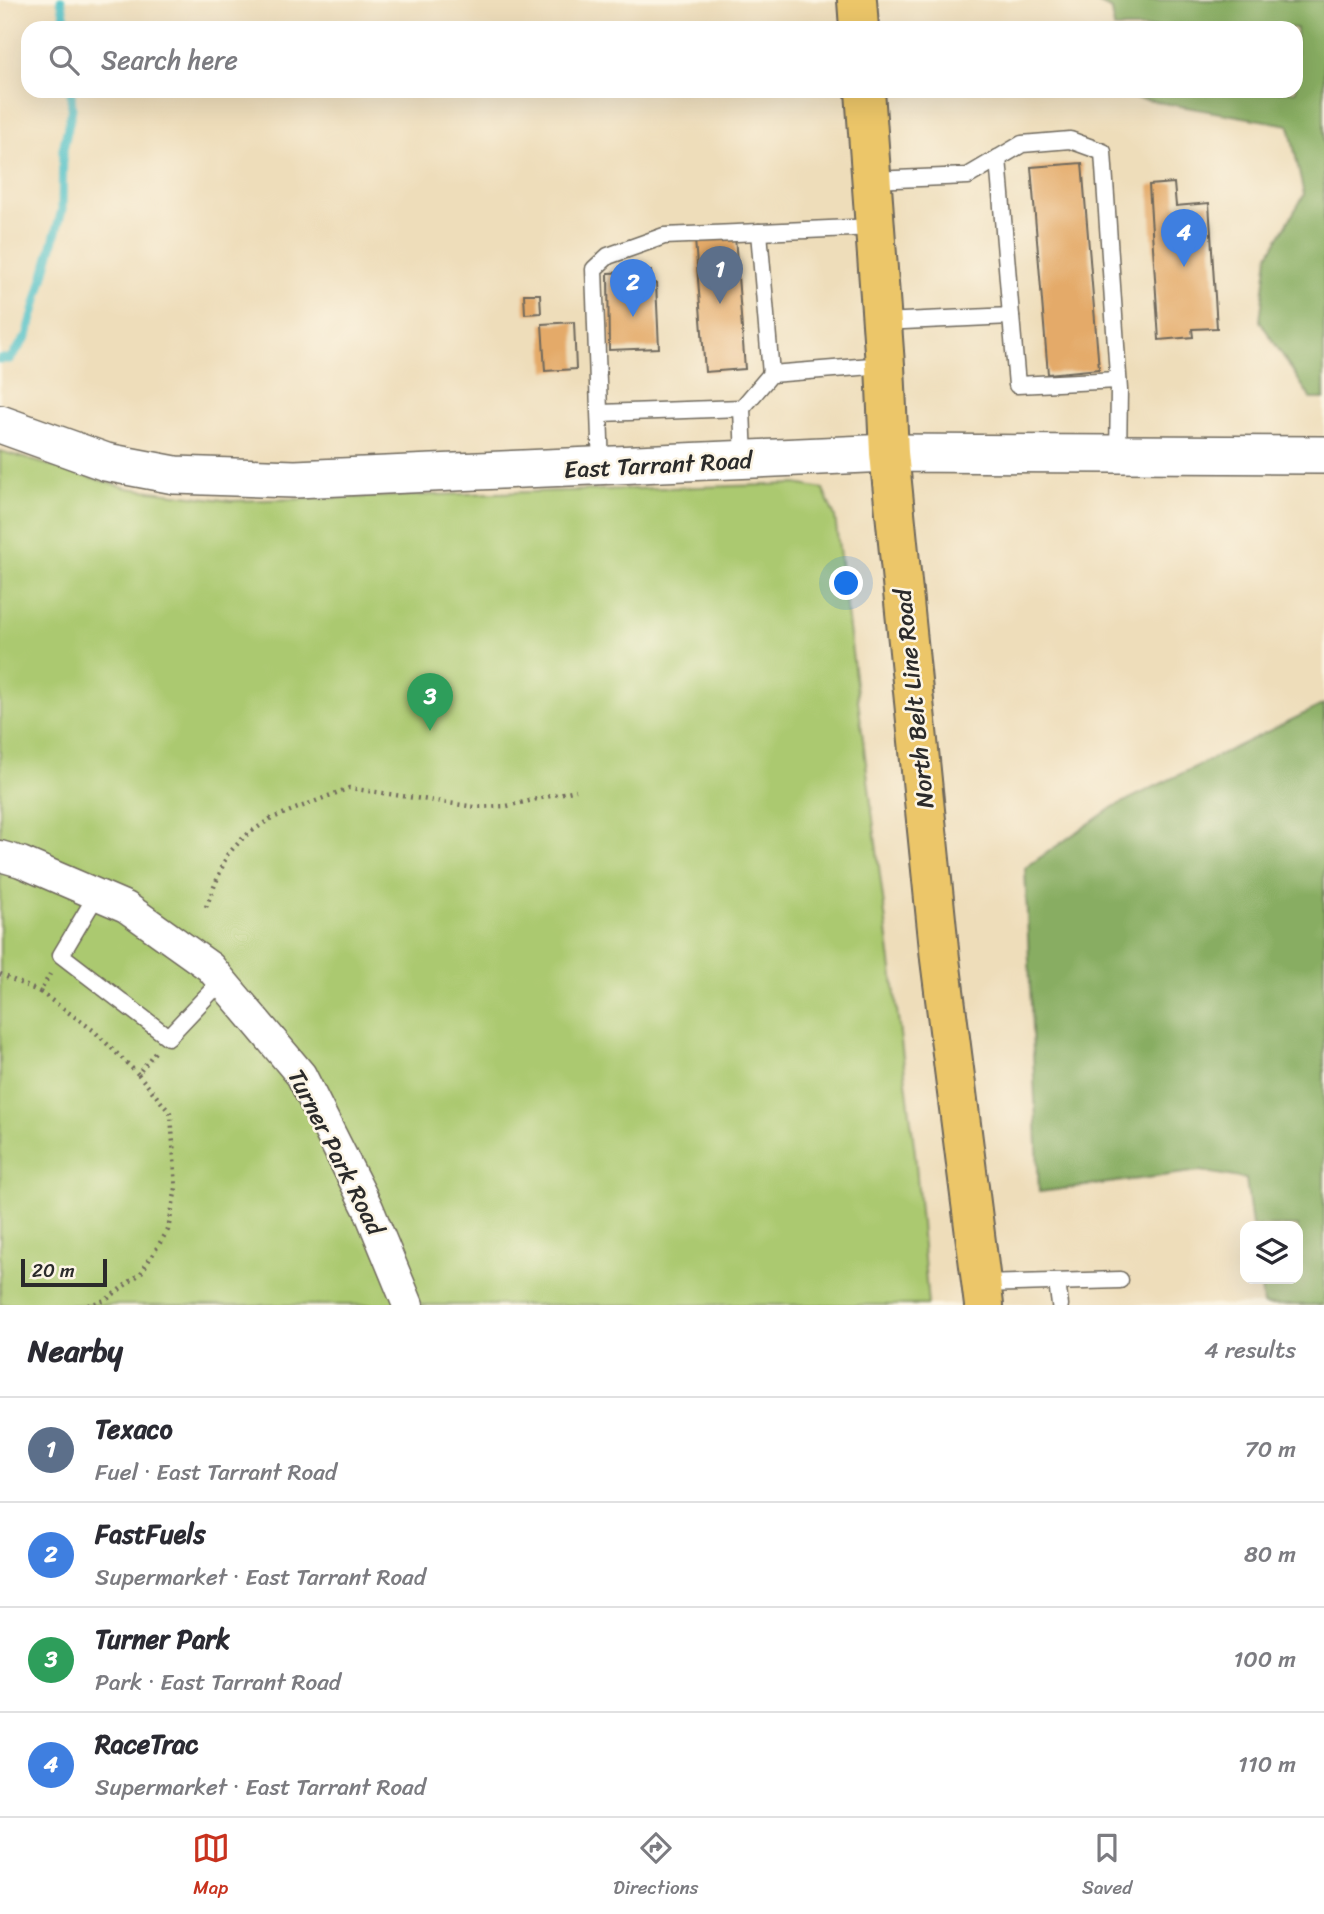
<!DOCTYPE html>
<meta charset="utf-8">
<style>
body{margin:0;font-family:Sriracha,sans-serif;background:#f7f7f7;color:#2b2b33}
.controls{position:absolute;right:21px;bottom:21px;display:grid;overflow:hidden;border-radius:14px;box-shadow:0 7px 28px #0002}
.controls button{width:63px;height:63px;display:grid;place-items:center;padding:0;border:0;border-bottom:2px solid #e1e1e2;background:#fff;color:#2b2b33;font:35px sans-serif}
.scale{position:absolute;left:21px;bottom:18px;width:86px;box-sizing:border-box;padding-left:7px;border:4px solid #2b2b2b;border-top:0;font-size:19px;line-height:24px;white-space:nowrap;color:#2b2b2b;-webkit-text-stroke:5px #fcf5e5;paint-order:stroke}
.you{position:absolute;left:847px;top:584px;width:24px;height:24px;margin:-18px;border:5px solid #fff;border-radius:50%;background:#1a73e8;box-shadow:0 0 0 10px #1a73e833}
.badge{display:grid;place-items:center;width:46px;height:46px;border-radius:50%;background:#c8321e;color:#fff;font-size:23px;font-weight:700}
.pin{position:absolute;translate:-50% -58px;filter:drop-shadow(0 2px 4px #0008)}
.pin::after{content:'';position:absolute;top:37px;width:24px;height:21px;background:inherit;clip-path:polygon(0 0,100% 0,50% 100%)}
.list{margin:0;padding:0;list-style:none}
h2{display:flex;justify-content:space-between;align-items:center;height:91px;margin:0;padding:0 28px;font-size:30px}
h2 small{font-size:23px;font-weight:400;color:#7c7c81}
.list li{display:grid;grid-template-columns:46px 1fr auto;gap:21px;align-items:center;box-sizing:border-box;height:105px;padding:0 28px;border-top:2px solid #e1e1e2}
.list b{display:block;font-size:26px;white-space:nowrap}
.list p{margin:0;font-size:23px;white-space:nowrap;color:#7c7c81}
.list em{font-size:23px;font-style:normal;color:#7c7c81}
.icon{flex:none;width:38px;height:38px;fill:none;stroke:currentColor;stroke-width:2;stroke-linecap:round;stroke-linejoin:round}
.map{position:relative;flex:none;width:1324px;height:1305px;overflow:hidden}
.search{position:absolute;background:#fff;box-shadow:0 7px 28px #0002;left:21px;right:21px;top:21px;height:77px;display:flex;align-items:center;gap:18px;box-sizing:border-box;padding:0 24px;border-radius:21px;color:#7c7c81;font-size:26px}
.sheet{height:511px;background:#fff}
nav{display:flex;justify-content:space-around;align-items:center;box-sizing:border-box;height:98px;border-top:2px solid #e1e1e2;background:#fff;font-size:19px;color:#7c7c81}
nav a{display:grid;justify-items:center;gap:4px}
nav .on{color:#c8321e}
.map>svg:first-child{display:block}
</style>
<div class="map">
<svg width="1324" height="1305" viewBox="0 0 1324 1305">
<rect width="100%" height="100%" fill="#fcf5e5"/>
<filter id="ink" filterUnits="userSpaceOnUse"><feTurbulence type="fractalNoise" baseFrequency=".0143" numOctaves="2"/><feDisplacementMap in="SourceGraphic" scale="14" xChannelSelector="R" yChannelSelector="G"/><feConvolveMatrix kernelMatrix="1 2 1 2 8 2 1 2 1" color-interpolation-filters="sRGB"/></filter>
<filter id="wash" filterUnits="userSpaceOnUse"><feTurbulence type="fractalNoise" baseFrequency=".00686" numOctaves="4" result="noise"/><feDisplacementMap in="SourceGraphic" scale="28" xChannelSelector="R" yChannelSelector="G"/><feGaussianBlur stdDeviation="1.57" result="paint"/><feColorMatrix in="noise" values="0 0 0 0 0 0 0 0 0 0 0 0 0 0 0 0 0 1.4 0 .05"/><feComposite in="paint" operator="in"/></filter>
<g filter="url(#wash)">
<rect width="100%" height="100%" fill="#eeddba"/>
<path fill="#abc970" stroke="#6b7a4e" stroke-width="2" d="M 0,451 L 127,488 L 231,501 L 796,484 L 823,489 L 835,517 L 915,1153 L 928,1305 L 0,1305 Z"/>
<g fill="#88ad62" stroke="#5a6c46" stroke-width="2">
<path d="M 1092,0 L 1324,0 L 1324,399 L 1311,399 L 1260,321 L 1268,256 L 1304,195 L 1289,125 L 1117,95 L 1117,91 L 1296,91 L 1296,28 L 1114,28 L 1112,10 Z"/>
<path d="M 1324,704 L 1324,1305 L 1263,1305 L 1260,1279 L 1298,1279 L 1298,1226 L 1252,1226 L 1246,1179 L 1200,1171 L 1039,1192 L 1025,868 L 1113,807 Z"/>
</g>
<g fill="none" stroke-linecap="round" stroke-linejoin="round">
<g stroke="#54c2c8" stroke-width="9">
<path d="M 61,0 L 67,28"/>
<path d="M 0,359 L 10,359 L 27,336 L 62,210 L 63,149 L 72,109 L 71,91"/>
</g>
</g>
<g id="blocks">
<g fill="#e4aa69">
<path d="M 1082,163 L 1099,369 L 1048,374 L 1031,167 Z"/>
<path d="M 1174,183 L 1176,206 L 1209,203 L 1217,328 L 1192,329 L 1193,337 L 1159,340 L 1149,185 Z"/>
<path d="M 735,236 L 745,369 L 705,372 L 695,239 Z"/>
<path d="M 651,271 L 652,284 L 656,283 L 659,348 L 609,350 L 608,273 Z"/>
<path d="M 524,294 L 540,294 L 541,313 L 525,314 Z"/>
<path d="M 574,322 L 576,369 L 545,371 L 542,324 Z"/>
</g>
</g>
</g>
<g filter="url(#ink)">
<use href="#blocks" fill-opacity="0" stroke="#6f695d" stroke-width="2"/>
<g fill="none" stroke-linecap="round" stroke-linejoin="round">
<defs>
<g id="service">
<path d="M 872,180 L 968,176 L 1022,144 L 1070,140 L 1103,152 L 1119,390 L 1118,456"/>
<path d="M 759,232 L 771,374"/>
<path d="M 1011,316 L 1017,385 L 1118,380"/>
<path d="M 882,322 L 1011,316 L 998,158"/>
<path d="M 600,413 L 742,408"/>
<path d="M 744,460 L 742,408 L 771,374 L 884,365"/>
<path d="M 601,468 L 594,269 L 608,256 L 664,236 L 875,227"/>
<path d="M 96,896 L 61,955 L 168,1037 L 222,980"/>
<path d="M 1057,1282 L 1060,1305"/>
<path d="M 982,1284 L 1120,1280"/>
</g>
<path id="minor" d="M 0,856 L 21,862 L 126,907 L 210,967 L 301,1075 L 368,1208 L 408,1305"/>
<path id="tertiary" d="M 0,424 L 106,462 L 175,475 L 295,479 L 889,453 L 1324,455"/>
<g id="primary">
<path d="M 857,0 L 859,28"/>
<path d="M 865,91 L 885,365 L 889,453 L 940,959 L 984,1305"/>
</g>
</defs>
<use href="#service" stroke="#6f695d" stroke-width="19"/>
<use href="#minor" stroke="#6f695d" stroke-width="33"/>
<use href="#tertiary" stroke="#6f695d" stroke-width="40"/>
<use href="#primary" stroke="#6f695d" stroke-width="42"/>
<g stroke="#6f695d" stroke-width="4.5" stroke-dasharray="2 5" stroke-linecap="butt">
<path d="M 206,907 L 227,855 L 245,836 L 270,819 L 349,788 L 475,807 L 507,806 L 576,790"/>
<path d="M 0,974 L 40,992 L 50,974"/>
<path d="M 40,992 L 93,1030 L 138,1074"/>
<path d="M 88,1305 L 106,1300 L 141,1273 L 168,1230 L 176,1188 L 171,1114 L 138,1074 L 155,1052"/>
</g>
<use href="#service" stroke="#fff" stroke-width="16"/>
<use href="#minor" stroke="#fff" stroke-width="30"/>
<use href="#tertiary" stroke="#fff" stroke-width="37"/>
<use href="#primary" stroke="#ecc669" stroke-width="38"/>
</g>
</g>
<g text-anchor="middle" stroke-width="5" stroke-linejoin="round" paint-order="stroke">
<g font-size="24" fill="#2b2b2b" stroke="#fcf5e5">
<text transform="translate(658 465) rotate(-3)" y="8">East Tarrant Road</text>
<text transform="translate(914 699) rotate(-96)" y="8">North Belt Line Road</text>
<text transform="translate(336 1152) rotate(63)" y="8">Turner Park Road</text>
</g>
</g>
</svg>
<div class="controls">
<button><svg class="icon" aria-label="layers" viewBox="0 0 24 24"><path d="M12 4l9 5-9 5-9-5zM3 14l9 5 9-5"/></svg></button>
</div>
<div class="scale">20 m</div>
<div class="you"></div>
<div class="pin badge" style="left:720px;top:304px;background:#5c6f8a">1</div>
<div class="pin badge" style="left:633px;top:317px;background:#3f7fe0">2</div>
<div class="pin badge" style="left:430px;top:731px;background:#2e9e5b">3</div>
<div class="pin badge" style="left:1184px;top:267px;background:#3f7fe0">4</div>
<div class="search"><svg class="icon" aria-label="search" viewBox="0 0 24 24"><circle cx="10" cy="10" r="6"/><path d="M15 15l6 6"/></svg>Search here</div>
</div>
<section class="sheet">
<h2>Nearby<small>4 results</small></h2>
<ul class="list">
<li><span class="badge" style="background:#5c6f8a">1</span><div><b>Texaco</b><p>Fuel · East Tarrant Road</p></div><em>70 m</em></li>
<li><span class="badge" style="background:#3f7fe0">2</span><div><b>FastFuels</b><p>Supermarket · East Tarrant Road</p></div><em>80 m</em></li>
<li><span class="badge" style="background:#2e9e5b">3</span><div><b>Turner Park</b><p>Park · East Tarrant Road</p></div><em>100 m</em></li>
<li><span class="badge" style="background:#3f7fe0">4</span><div><b>RaceTrac</b><p>Supermarket · East Tarrant Road</p></div><em>110 m</em></li>
</ul>
</section>
<nav>
<a class="on"><svg class="icon" aria-label="map" viewBox="0 0 24 24"><path d="M3 6l6-2 6 2 6-2v14l-6 2-6-2-6 2zM9 4v14M15 6v14"/></svg>Map</a>
<a><svg class="icon" aria-label="directions" viewBox="0 0 24 24"><path d="M12 3l9 9-9 9-9-9zM9 14v-3h6M13 9l2 2-2 2"/></svg>Directions</a>
<a><svg class="icon" aria-label="saved" viewBox="0 0 24 24"><path d="M7 4h10v16l-5-4-5 4z"/></svg>Saved</a>
</nav>
